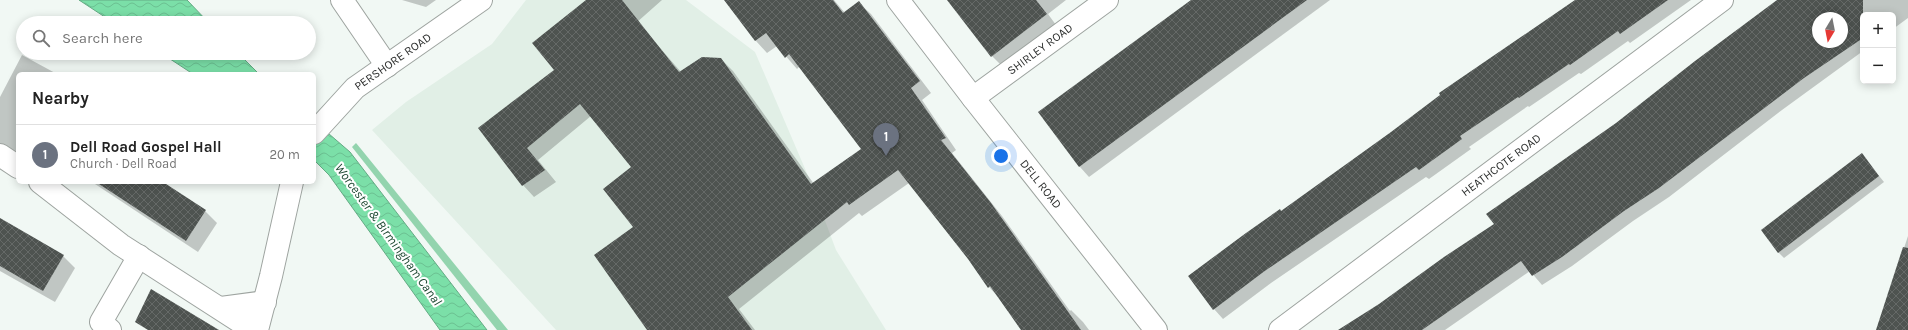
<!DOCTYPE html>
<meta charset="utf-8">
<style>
body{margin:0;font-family:Karla,sans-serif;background:#f6f6f6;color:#222}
.controls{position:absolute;right:12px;top:12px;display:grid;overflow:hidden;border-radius:6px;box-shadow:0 2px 10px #0003}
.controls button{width:36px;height:36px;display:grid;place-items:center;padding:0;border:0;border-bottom:1px solid #e0e0e0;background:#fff;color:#222;font:20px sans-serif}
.compass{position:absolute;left:1812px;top:12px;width:36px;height:36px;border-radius:50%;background:#fff;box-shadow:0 2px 10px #0003;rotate:190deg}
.you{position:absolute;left:1001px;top:156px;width:14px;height:14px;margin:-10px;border:3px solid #fff;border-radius:50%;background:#1a73e8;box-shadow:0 0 0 6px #1a73e833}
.badge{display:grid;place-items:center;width:26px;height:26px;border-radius:50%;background:#a14cba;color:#fff;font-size:13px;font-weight:700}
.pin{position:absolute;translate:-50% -33px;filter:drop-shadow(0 1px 2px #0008)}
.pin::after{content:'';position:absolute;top:21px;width:14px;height:12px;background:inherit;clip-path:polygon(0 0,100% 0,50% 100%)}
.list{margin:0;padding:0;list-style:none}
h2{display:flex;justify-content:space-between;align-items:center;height:52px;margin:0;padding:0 16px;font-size:17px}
h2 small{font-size:13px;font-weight:400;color:#767676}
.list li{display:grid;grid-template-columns:26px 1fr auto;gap:12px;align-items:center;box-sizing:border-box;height:60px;padding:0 16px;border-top:1px solid #e0e0e0}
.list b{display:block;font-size:15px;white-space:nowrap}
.list p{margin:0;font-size:13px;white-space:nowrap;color:#767676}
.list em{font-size:13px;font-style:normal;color:#767676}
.icon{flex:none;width:22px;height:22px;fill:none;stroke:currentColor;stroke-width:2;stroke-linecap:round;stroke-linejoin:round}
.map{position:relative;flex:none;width:1908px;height:330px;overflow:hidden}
.search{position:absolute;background:#fff;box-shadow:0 2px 10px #0003;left:16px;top:16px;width:300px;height:44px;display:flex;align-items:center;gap:10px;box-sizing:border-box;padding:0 14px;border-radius:22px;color:#767676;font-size:15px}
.panel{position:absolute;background:#fff;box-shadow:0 2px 10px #0003;left:16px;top:72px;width:300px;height:112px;border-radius:6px}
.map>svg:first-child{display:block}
</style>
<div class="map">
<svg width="1908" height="330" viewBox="0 0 1908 330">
<defs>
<pattern id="water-waves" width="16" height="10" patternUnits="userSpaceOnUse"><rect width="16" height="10" fill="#7bdfa8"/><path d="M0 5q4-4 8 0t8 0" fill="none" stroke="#6bc091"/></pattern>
<pattern id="building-cross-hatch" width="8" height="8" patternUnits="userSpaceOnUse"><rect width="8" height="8" fill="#4e5350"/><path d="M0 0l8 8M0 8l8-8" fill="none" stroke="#656967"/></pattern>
</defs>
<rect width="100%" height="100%" fill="#f1f8f4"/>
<path fill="#e1efe6" d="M 526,0 L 686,0 L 755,52 L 809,178 L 836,250 L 886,330 L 556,330 L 372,130 L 406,102 L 492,44 Z"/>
<path fill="#93d4ae" d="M 356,143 L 361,149 L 508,330 L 497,330 L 352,147 Z"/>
<g fill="url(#water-waves)" stroke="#64aa84">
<path d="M 79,0 L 187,0 L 209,23 L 114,23 Z"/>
<path d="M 161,53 L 238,53 L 259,74 L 193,74 Z"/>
<path d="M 314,121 L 350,152 L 487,330 L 440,330 L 329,175 L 314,160 Z"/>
</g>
<g fill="#0003" fill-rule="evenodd">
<path d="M 402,0 L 436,0 L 426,7 Z"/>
<path d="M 588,0 L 662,0 L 584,69 L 654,41 L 681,72 L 721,59 L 733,71 L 814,184 L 863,149 L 800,66 L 797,69 L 777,46 L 767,53 L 756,41 L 725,0 L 834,0 L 845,13 L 859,3 L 871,14 L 931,93 L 922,100 L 956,150 L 952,153 L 1002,216 L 1070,311 L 1071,310 L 1083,322 L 1089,330 L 1022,330 L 999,298 L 989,287 L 969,258 L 909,183 L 862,216 L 859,213 L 739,309 L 755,330 L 649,330 L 632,167 L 591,116 L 538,160 L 556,182 L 534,197 L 523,185 L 480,129 L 555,70 Z"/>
<path d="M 949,0 L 1066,0 L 1048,14 L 1056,25 L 1002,66 L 992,56 Z"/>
<path d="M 1193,0 L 1330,0 L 1089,177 L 1080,167 L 1040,113 Z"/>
<path d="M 1576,0 L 1691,0 L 1630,43 L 1628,41 L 1581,74 L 1579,73 L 1529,107 L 1528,106 L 1469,147 L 1471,149 L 1429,179 L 1426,177 L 1271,283 L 1223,319 L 1214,309 L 1281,212 Z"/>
<path d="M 1780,0 L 1908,0 L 1908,18 L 1893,29 L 1893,15 L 1863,15 L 1863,51 L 1782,110 L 1669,197 L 1633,221 L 1572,266 L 1542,285 L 1530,271 L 1445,330 L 1350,330 L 1380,305 L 1495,224 L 1617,124 ZM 1818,18 L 1842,18 L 1842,42 L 1818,42 Z"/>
<path d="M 22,55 L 57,74 L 18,74 L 18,154 L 0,145 L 0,97 Z"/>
<path d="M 1862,155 L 1884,182 L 1784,258 L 1778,252 Z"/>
<path d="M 92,182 L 161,182 L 205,211 L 217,223 L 198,252 Z"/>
<path d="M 0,220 L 63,256 L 75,268 L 55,302 L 0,271 Z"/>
<path d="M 1908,236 L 1908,330 L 1877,330 Z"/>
</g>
<g fill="url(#building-cross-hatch)" fill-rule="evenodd">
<path d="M 586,0 L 622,0 L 679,72 L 702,57 L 721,58 L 811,184 L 861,149 L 789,54 L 785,58 L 766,33 L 755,41 L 724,0 L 833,0 L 843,13 L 859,1 L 920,81 L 911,88 L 946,138 L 941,140 L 991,203 L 1081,330 L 1021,330 L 990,286 L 988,288 L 968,259 L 898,170 L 849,205 L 847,202 L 728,297 L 752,330 L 647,330 L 594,255 L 633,227 L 603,189 L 631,167 L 580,104 L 527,148 L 545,170 L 522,186 L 478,128 L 554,70 L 532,43 Z"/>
<path d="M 947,0 L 1036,0 L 1047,14 L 991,57 Z"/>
<path d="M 1191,0 L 1307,0 L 1079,167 L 1038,112 Z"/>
<path d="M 1575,0 L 1668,0 L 1620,34 L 1618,31 L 1570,65 L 1569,64 L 1519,98 L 1518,97 L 1460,136 L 1462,139 L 1419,170 L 1416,167 L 1262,273 L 1213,310 L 1188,276 L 1246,233 L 1280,209 L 1281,211 L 1391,132 L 1440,95 L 1439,93 Z"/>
<path d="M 1777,0 L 1863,0 L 1863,38 L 1804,78 L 1659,188 L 1624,211 L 1562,257 L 1532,276 L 1521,261 L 1422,330 L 1338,330 L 1379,304 L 1444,257 L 1494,224 L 1486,214 L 1616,123 L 1695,61 ZM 1818,18 L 1842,18 L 1842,42 L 1818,42 Z"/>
<path d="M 1862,153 L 1879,176 L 1778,253 L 1761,230 Z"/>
<path d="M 96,182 L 163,182 L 206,210 L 186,241 Z"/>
<path d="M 0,218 L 64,255 L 43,291 L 0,266 Z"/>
<path d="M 1903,247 L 1908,248 L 1908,330 L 1876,330 Z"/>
<path d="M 151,289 L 219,330 L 148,330 L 135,322 Z"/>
</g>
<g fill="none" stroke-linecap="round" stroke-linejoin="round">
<defs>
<g id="street">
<path id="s1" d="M 898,0 L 973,98 L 1156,330"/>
<path id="s2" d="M 973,98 L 1107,0"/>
<path d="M 0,155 L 18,167"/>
<path d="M 40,182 L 121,245 L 253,330"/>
<path d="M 221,308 L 265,302"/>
<path d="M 110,330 L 101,322 L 139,256"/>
<path id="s3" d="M 1280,330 L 1722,0"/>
</g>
<path id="secondary" d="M 342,0 L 387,66"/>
<g id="primary">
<path id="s4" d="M 314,133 L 355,88 L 481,0"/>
<path d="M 257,330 L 271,276 L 292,182"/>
</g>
</defs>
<use href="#street" stroke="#9ea4a0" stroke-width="24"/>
<use href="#secondary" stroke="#9ea4a0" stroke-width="24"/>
<use href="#primary" stroke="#9ea4a0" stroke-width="24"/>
<use href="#street" stroke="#fff" stroke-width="22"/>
<use href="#secondary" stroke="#fff" stroke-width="22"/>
<use href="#primary" stroke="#fff" stroke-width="22"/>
</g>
<g text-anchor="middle" stroke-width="4" stroke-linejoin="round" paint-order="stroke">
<g font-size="12" fill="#2e302f" stroke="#fff">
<text dy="4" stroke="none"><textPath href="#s2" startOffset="83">SHIRLEY ROAD</textPath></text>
<text dy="4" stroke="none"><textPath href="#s4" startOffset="107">PERSHORE ROAD</textPath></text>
<text dy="4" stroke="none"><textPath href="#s3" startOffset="276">HEATHCOTE ROAD</textPath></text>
<text dy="4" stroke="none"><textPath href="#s1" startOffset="233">DELL ROAD</textPath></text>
</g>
<g font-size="13" font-style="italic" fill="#1f4933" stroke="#fff">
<text transform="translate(389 234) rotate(54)" y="5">Worcester &amp; Birmingham Canal</text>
</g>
</g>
</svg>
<div class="controls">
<button>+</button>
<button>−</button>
</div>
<svg class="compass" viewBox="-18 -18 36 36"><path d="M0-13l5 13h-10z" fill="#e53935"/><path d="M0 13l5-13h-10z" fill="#767676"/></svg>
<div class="you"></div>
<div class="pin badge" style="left:886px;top:156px;background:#6b7280">1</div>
<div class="search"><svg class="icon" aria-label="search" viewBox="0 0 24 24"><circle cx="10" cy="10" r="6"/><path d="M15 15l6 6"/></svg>Search here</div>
<section class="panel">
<h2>Nearby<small></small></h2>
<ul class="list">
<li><span class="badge" style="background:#6b7280">1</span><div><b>Dell Road Gospel Hall</b><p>Church · Dell Road</p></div><em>20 m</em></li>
</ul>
</section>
</div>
